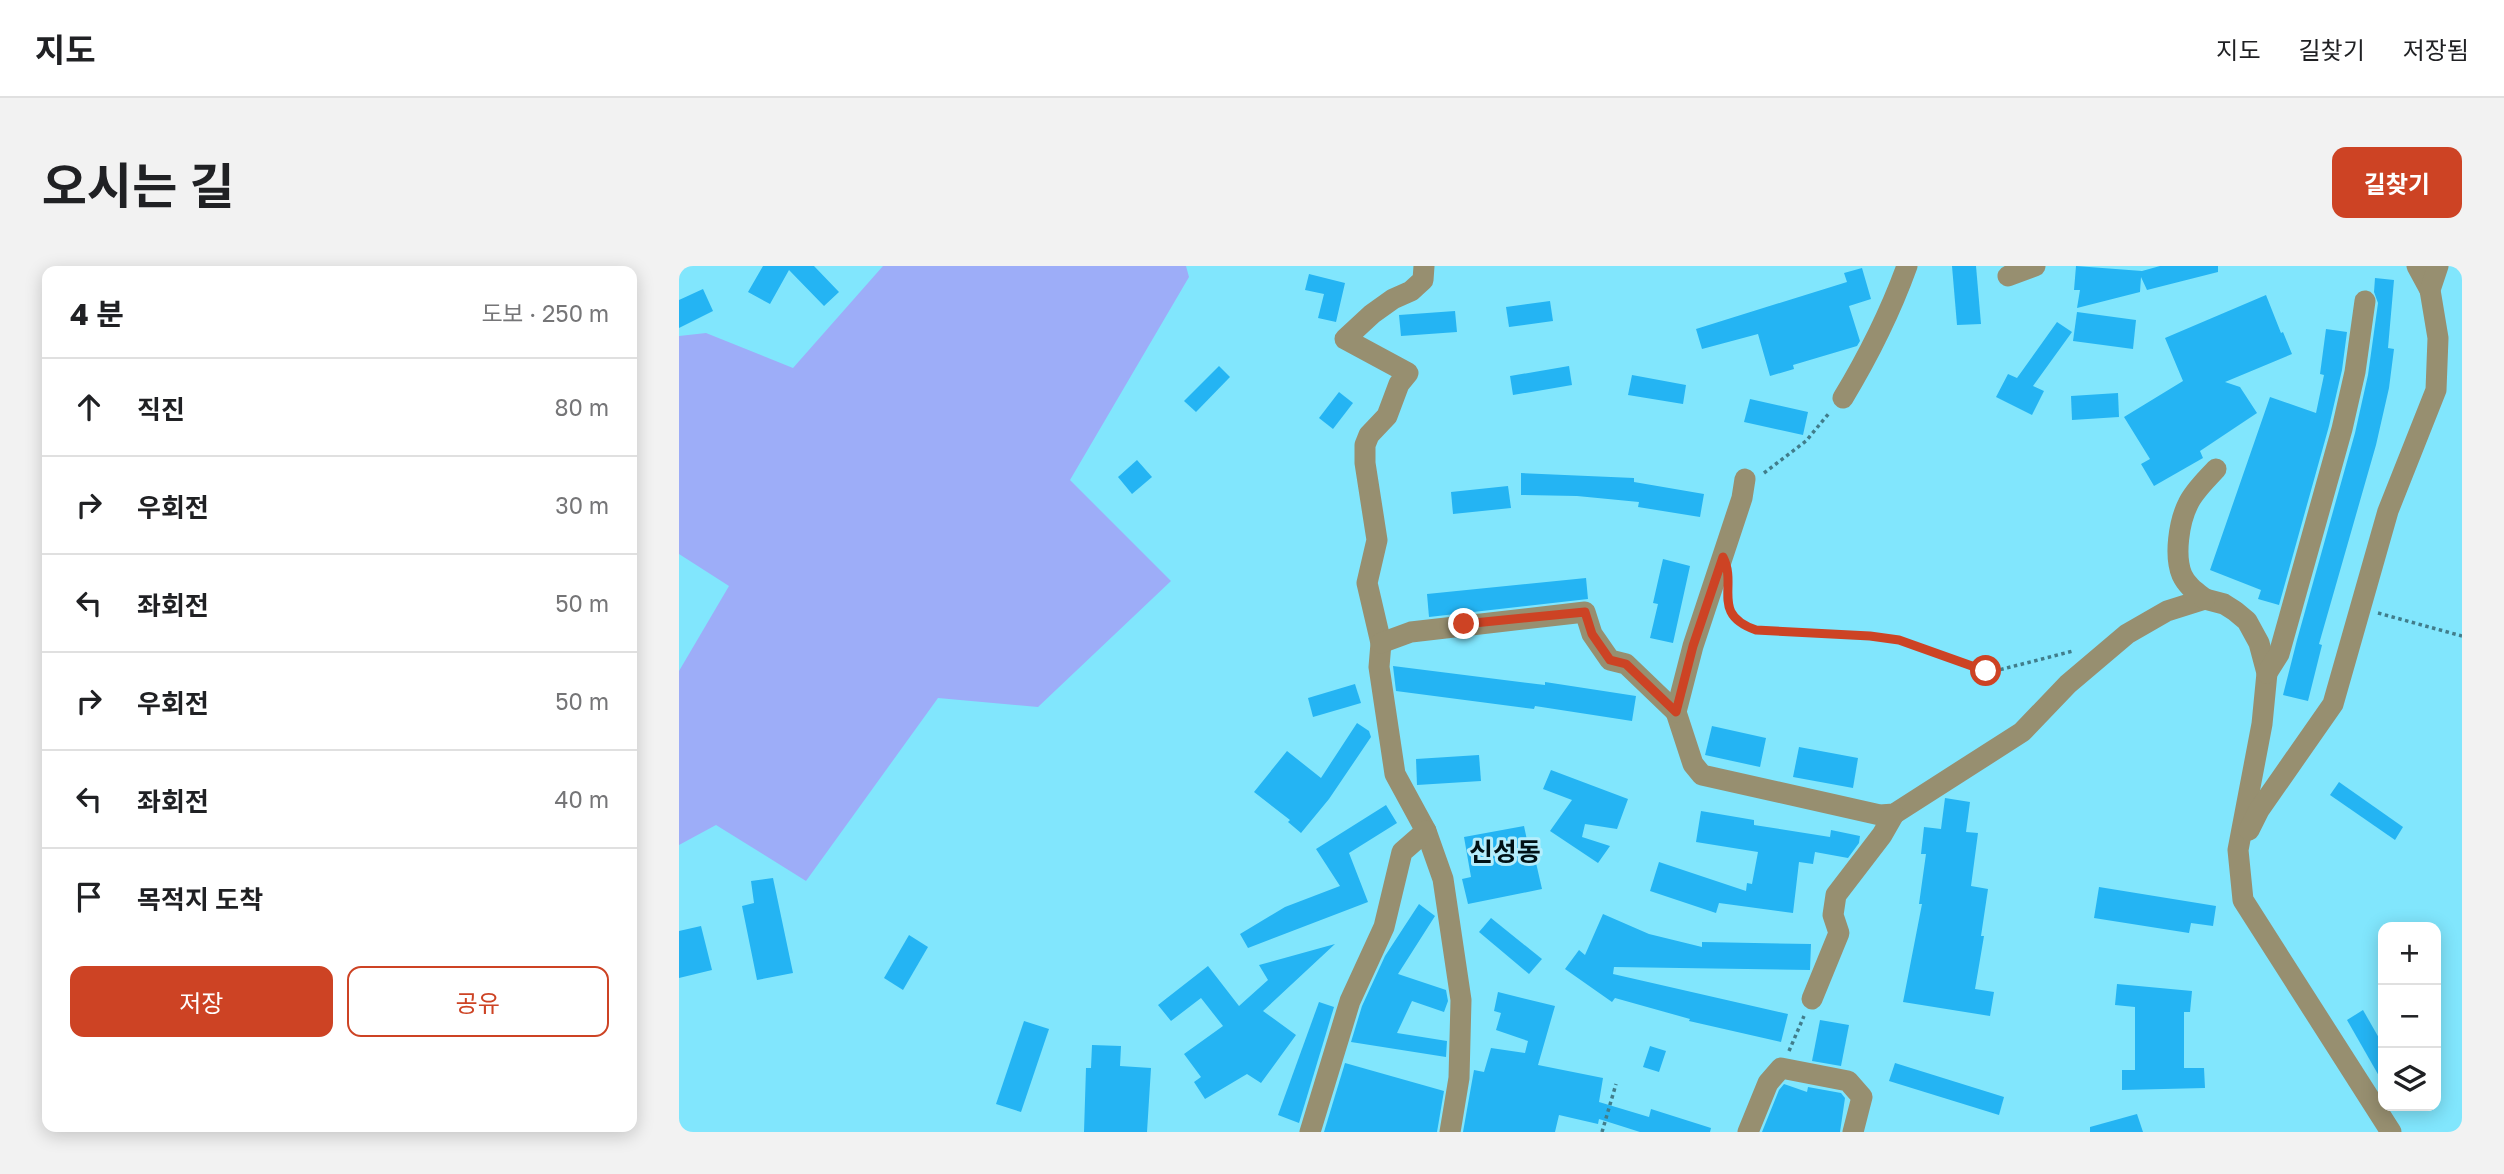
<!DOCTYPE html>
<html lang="ko">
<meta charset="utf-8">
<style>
body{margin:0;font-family:"Golos Text","Noto Sans KR",sans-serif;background:#f2f2f2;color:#202124}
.controls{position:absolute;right:21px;bottom:21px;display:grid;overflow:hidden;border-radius:14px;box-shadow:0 4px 18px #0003}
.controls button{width:63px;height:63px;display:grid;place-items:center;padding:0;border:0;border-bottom:2px solid #e0e0e0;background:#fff;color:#202124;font:35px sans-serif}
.stop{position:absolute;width:21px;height:21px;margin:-16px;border:5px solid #cd4324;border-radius:50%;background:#fff}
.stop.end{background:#cd4324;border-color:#fff;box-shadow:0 2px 7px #0008}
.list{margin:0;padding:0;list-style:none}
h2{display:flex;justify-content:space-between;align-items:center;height:91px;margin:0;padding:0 28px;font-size:30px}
h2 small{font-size:23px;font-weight:400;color:#757577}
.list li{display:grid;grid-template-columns:46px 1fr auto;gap:21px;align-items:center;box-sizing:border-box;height:98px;padding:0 28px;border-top:2px solid #e0e0e0}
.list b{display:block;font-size:26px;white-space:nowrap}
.list em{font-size:23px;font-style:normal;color:#757577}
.actions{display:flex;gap:14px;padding:21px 28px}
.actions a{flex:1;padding:16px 0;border:2px solid #cd4324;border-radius:14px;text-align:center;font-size:24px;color:#cd4324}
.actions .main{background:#cd4324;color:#fff}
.icon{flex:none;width:38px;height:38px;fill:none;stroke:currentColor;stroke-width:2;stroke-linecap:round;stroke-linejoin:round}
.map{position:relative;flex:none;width:1783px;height:866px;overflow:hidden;border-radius:14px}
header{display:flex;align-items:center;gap:42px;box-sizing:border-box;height:98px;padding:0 35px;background:#fff;border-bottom:2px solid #e0e0e0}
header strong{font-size:33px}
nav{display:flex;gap:38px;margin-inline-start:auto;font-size:24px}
.intro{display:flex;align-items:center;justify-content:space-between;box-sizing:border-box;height:168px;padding:0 42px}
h1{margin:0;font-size:49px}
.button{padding:18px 32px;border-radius:14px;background:#cd4324;color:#fff;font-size:24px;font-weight:700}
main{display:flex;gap:42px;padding:0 42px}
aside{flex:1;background:#fff;border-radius:14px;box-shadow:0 4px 18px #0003}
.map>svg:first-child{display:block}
</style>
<header>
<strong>지도</strong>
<nav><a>지도</a><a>길찾기</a><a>저장됨</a></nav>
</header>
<div class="intro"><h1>오시는 길</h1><a class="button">길찾기</a></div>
<main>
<aside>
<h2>4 분<small>도보 · 250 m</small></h2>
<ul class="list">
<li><svg class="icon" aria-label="ahead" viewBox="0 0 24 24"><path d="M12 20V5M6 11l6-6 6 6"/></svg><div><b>직진</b></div><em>80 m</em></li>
<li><svg class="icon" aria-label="right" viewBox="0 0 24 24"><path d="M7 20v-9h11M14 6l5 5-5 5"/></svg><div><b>우회전</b></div><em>30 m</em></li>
<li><svg class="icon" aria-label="left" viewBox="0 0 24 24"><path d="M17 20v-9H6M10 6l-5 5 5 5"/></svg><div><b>좌회전</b></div><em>50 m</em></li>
<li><svg class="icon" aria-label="right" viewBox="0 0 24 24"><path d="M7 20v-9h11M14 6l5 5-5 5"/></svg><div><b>우회전</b></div><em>50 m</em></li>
<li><svg class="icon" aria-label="left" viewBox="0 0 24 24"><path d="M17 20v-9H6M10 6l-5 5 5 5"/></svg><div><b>좌회전</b></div><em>40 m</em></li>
<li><svg class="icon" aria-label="arrive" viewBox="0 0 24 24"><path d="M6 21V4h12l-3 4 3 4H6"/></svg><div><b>목적지 도착</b></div></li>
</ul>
<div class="actions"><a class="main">저장</a><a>공유</a></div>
</aside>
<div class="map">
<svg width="1783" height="866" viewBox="0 0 1783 866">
<rect width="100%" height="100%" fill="#81e6fd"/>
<path fill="#9dadf8" d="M 204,0 L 507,0 L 510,11 L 391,214 L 492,315 L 359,441 L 259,432 L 127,615 L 37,559 L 0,579 L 0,405 L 50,320 L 0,288 L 0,70 L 27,67 L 114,102 Z"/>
<g fill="#24b4f3">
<path d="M 84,0 L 135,0 L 160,26 L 145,40 L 110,4 L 91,38 L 69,26 Z"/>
<path d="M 1273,0 L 1297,0 L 1302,58 L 1278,59 Z"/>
<path d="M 1397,0 L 1463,5 L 1481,0 L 1539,0 L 1539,6 L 1468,24 L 1462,11 L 1461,26 L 1398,42 L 1401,24 L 1395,24 Z"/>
<path d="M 1183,2 L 1192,33 L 1170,40 L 1181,75 L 1178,80 L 1114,99 L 1115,103 L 1091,110 L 1079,68 L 1023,83 L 1017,63 L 1168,16 L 1165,7 Z"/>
<path d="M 630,8 L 666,17 L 657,56 L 639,52 L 645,28 L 626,24 Z"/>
<path d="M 1696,12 L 1715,14 L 1709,82 L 1715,83 L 1710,122 L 1697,179 L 1640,378 L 1643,379 L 1629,435 L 1604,429 L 1618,374 L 1676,167 L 1689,109 L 1699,37 L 1695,26 Z"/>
<path d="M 24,23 L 34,45 L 0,62 L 0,34 Z"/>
<path d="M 1587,29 L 1602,67 L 1604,66 L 1613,88 L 1546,116 L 1561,121 L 1578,147 L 1521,185 L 1524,192 L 1475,220 L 1462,198 L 1471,193 L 1445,151 L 1504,115 L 1486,72 Z"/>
<path d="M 871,35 L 874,55 L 830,61 L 827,41 Z"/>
<path d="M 776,45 L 778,66 L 722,70 L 720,49 Z"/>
<path d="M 1398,46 L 1457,54 L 1454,83 L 1394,75 Z"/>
<path d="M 1378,56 L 1393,66 L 1354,120 L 1365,125 L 1353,149 L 1317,131 L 1329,108 L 1338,112 Z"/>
<path d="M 1647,63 L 1668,66 L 1663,104 L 1650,160 L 1600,339 L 1579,333 L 1582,324 L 1531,304 L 1591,131 L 1637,147 L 1645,109 L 1641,108 Z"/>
<path d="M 540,100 L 551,111 L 517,146 L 505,135 Z"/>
<path d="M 890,100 L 893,119 L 834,129 L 831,110 Z"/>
<path d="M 953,109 L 1007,119 L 1004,138 L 949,129 Z"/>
<path d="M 660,126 L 674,137 L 654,163 L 640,152 Z"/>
<path d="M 1439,127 L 1440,151 L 1393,154 L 1392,130 Z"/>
<path d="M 1071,133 L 1129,146 L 1124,169 L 1065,156 Z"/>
<path d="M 458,194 L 473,211 L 453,228 L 439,211 Z"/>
<path d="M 842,207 L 955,212 L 955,216 L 1025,228 L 1021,251 L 959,241 L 960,236 L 898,230 L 842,229 Z"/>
<path d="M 829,220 L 832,242 L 774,248 L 772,226 Z"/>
<path d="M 984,293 L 1011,300 L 994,377 L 971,372 L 979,338 L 974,337 Z"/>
<path d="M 907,312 L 909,333 L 750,351 L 748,328 Z"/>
<path d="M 714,400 L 866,419 L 866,416 L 957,430 L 953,455 L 856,440 L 855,443 L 717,425 Z"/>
<path d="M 676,418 L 682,437 L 634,451 L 629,432 Z"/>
<path d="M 678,457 L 690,465 L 692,471 L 650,533 L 622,567 L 609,556 L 611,554 L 575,526 L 608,485 L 642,512 Z"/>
<path d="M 1033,460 L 1087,472 L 1081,501 L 1026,489 Z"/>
<path d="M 1120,481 L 1179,492 L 1174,522 L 1114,511 Z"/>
<path d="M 800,489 L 802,515 L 738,519 L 737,493 Z"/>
<path d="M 872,504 L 949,533 L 938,563 L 906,558 L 903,571 L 931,580 L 919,597 L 871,565 L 893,534 L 864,523 Z"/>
<path d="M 1660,516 L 1724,561 L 1716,574 L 1651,529 Z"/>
<path d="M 1266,532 L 1291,536 L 1287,566 L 1299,567 L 1292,620 L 1309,623 L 1302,670 L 1305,670 L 1296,723 L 1315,726 L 1311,750 L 1224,736 L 1243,638 L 1240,638 L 1247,588 L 1242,588 L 1245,561 L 1262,563 Z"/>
<path d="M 707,539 L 718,557 L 670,587 L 689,636 L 569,682 L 561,668 L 606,641 L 661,620 L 637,583 Z"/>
<path d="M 1022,545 L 1075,554 L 1075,559 L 1151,571 L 1152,564 L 1181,570 L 1180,577 L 1169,592 L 1136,586 L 1134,598 L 1120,596 L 1114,647 L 1040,637 L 1037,647 L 971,625 L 980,596 L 1067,625 L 1068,617 L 1073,618 L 1079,586 L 1017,576 Z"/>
<path d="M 845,560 L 852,593 L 855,588 L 863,623 L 789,638 L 783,613 L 792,611 L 785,571 Z"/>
<path d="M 94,612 L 114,707 L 78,714 L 63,640 L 75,637 L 72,615 Z"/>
<path d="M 1420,621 L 1537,640 L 1534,660 L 1512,657 L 1510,667 L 1415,652 Z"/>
<path d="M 740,638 L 756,650 L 719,708 L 767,724 L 769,735 L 765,746 L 733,735 L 718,767 L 768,775 L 767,791 L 672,776 L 683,740 L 706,690 Z"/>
<path d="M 924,648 L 970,668 L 1023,681 L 1023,676 L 1132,678 L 1131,704 L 935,701 L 934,708 L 1109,748 L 1102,776 L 1010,755 L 1011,753 L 936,732 L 933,736 L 886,703 L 900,684 L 906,689 Z"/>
<path d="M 812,652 L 863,693 L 850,708 L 800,666 Z"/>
<path d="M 22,660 L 33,704 L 0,712 L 0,665 Z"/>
<path d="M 230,669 L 249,681 L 224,724 L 205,712 Z"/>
<path d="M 656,678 L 584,745 L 617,769 L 582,817 L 568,808 L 526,833 L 515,816 L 522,811 L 505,788 L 544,760 L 522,732 L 492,755 L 479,739 L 529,700 L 560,740 L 589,714 L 580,699 Z"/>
<path d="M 1438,718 L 1513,725 L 1511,746 L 1505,746 L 1505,802 L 1525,802 L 1526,822 L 1443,824 L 1443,804 L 1456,804 L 1456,741 L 1436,739 Z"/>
<path d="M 819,726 L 876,740 L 859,799 L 924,812 L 920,836 L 970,851 L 972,843 L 1032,862 L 1031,866 L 961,866 L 920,853 L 919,858 L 880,849 L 876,866 L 784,866 L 795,804 L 805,806 L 812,782 L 846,787 L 849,775 L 817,764 L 822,747 L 815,745 Z"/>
<path d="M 640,736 L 655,741 L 620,857 L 599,849 Z"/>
<path d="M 1684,744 L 1704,779 L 1704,817 L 1668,754 Z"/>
<path d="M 1141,754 L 1170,759 L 1162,800 L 1133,795 Z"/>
<path d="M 345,755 L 370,763 L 342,846 L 317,838 Z"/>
<path d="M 413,779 L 442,780 L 441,800 L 472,802 L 468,866 L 405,866 L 407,802 L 412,802 Z"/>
<path d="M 971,780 L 987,785 L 980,806 L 964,801 Z"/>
<path d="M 666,797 L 765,825 L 758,866 L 645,866 Z"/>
<path d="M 1216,797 L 1325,831 L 1320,849 L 1210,815 Z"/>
<path d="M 1105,818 L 1128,826 L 1129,821 L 1162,827 L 1166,832 L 1161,866 L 1083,866 L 1100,824 Z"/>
<path d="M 1458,848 L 1464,866 L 1411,866 L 1411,861 Z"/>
</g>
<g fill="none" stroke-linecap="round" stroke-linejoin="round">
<g stroke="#417d8b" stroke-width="3.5" stroke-dasharray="3.5 3.5" stroke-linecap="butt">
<path d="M 1085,207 L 1127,175 L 1151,146"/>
<path d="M 1050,341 L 1057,353 L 1077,364 L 1191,370 L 1220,374 L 1306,405 L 1316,405 L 1394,385"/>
<path d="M 1699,347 L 1783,370"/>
<path d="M 1110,785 L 1125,750"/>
<path d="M 923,866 L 937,818"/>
</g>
<g stroke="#978f70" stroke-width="21">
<path d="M 745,0 L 744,14 L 732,25 L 714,33 L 693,48 L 666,73 L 729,107 L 720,118 L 708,150 L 690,169 L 686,179 L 686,197 L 698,274 L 688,317 L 702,377 L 700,401 L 716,508 L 747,565 L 764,613 L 782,734 L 780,812 L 771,866"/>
<path d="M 1738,0 L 1751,24"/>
<path d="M 1329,10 L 1356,0"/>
<path d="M 1164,132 C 1190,89 1211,47 1228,0"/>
<path d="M 1066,213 L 1063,232 L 1014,380 L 997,446 L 1014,498 L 1023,509 L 1201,549 L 1215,548 L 1343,466 L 1389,418 L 1448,368 L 1488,345 L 1526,333 L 1545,338 L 1556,345 L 1568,355 L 1580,377 L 1588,407 L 1583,458 L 1559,584 L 1564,634 L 1712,866"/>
<path d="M 1526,333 C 1517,326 1508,320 1503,309 C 1495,290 1500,256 1509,238 C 1515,225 1528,213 1537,203"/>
<path d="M 702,377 L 732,366 L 906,346 L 913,368 L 931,394 L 947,398 L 997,446"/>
<path d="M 1588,407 L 1600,388 L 1663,163 L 1676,106 L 1686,35"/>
<path d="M 1570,564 L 1580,544 L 1654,438 L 1709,245 L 1757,124 L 1759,72 L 1751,24 L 1759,0"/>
<path d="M 1133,733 L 1160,667 L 1154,649 L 1157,629 L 1203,569 L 1215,548"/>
<path d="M 631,866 L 671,735 L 705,661 L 723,586 L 747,565"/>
<path d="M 1069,866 L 1089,817 L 1102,802 L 1169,815 L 1183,831 L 1174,866"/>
</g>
</g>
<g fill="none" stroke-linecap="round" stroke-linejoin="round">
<path stroke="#cd4324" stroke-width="9" d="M 785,358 L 906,346 L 913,368 L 931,394 L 947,398 L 997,446 L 1014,380 L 1044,291 C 1059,320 1031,348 1077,364 L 1191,370 L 1220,374 L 1307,405"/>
</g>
<g text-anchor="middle" stroke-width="6" stroke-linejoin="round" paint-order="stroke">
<g font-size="26" font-weight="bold" fill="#001116" stroke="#b5edfb">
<text x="826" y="595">신성동</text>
</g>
</g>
</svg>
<div class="controls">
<button>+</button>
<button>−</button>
<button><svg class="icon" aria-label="layers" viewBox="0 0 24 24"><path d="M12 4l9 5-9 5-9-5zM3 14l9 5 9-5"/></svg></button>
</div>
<div class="stop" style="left:1307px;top:405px"></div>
<div class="stop end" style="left:785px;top:358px"></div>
</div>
</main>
